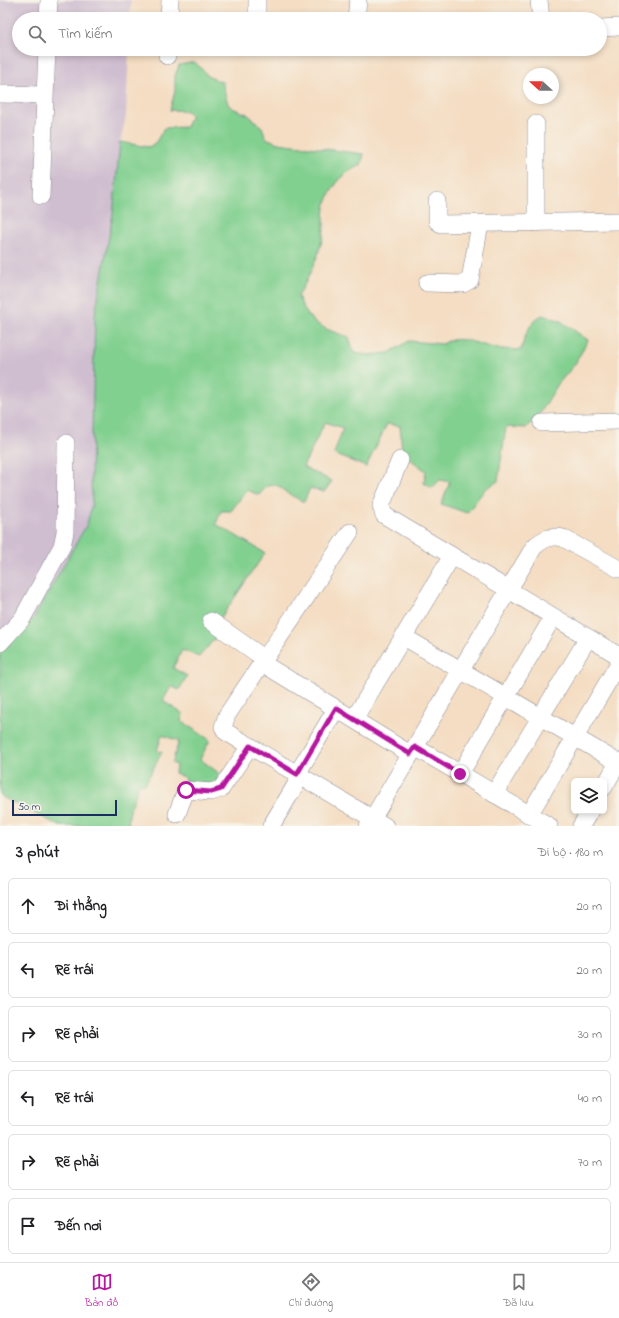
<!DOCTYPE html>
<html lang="vi">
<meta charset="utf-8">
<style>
body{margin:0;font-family:"Indie Flower",sans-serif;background:#f6f6f6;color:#202124}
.controls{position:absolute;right:12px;bottom:12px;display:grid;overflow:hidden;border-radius:6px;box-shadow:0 2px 6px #0003}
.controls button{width:36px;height:36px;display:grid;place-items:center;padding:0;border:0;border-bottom:1px solid #e0e0e0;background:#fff;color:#202124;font:20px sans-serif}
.compass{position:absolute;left:523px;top:68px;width:36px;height:36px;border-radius:50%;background:#fff;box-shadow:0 2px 6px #0003;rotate:291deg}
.scale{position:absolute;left:12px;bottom:10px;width:105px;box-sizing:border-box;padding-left:4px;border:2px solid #1b2f5e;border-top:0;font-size:11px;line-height:14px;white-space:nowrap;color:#1b2f5e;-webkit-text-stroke:3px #f7f3e8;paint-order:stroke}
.stop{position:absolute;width:12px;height:12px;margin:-9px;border:3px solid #b5179e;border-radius:50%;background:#fff}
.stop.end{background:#b5179e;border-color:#fff;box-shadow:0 1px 4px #0008}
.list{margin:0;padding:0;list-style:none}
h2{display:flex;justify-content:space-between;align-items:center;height:52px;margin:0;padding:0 16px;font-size:17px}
h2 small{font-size:13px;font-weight:400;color:#757577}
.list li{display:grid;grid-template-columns:26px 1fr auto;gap:12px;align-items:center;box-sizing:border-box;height:56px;margin:0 8px 8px;padding:0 8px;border:1px solid #e0e0e0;border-radius:6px}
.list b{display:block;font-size:15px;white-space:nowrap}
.list em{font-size:13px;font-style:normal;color:#757577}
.icon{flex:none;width:22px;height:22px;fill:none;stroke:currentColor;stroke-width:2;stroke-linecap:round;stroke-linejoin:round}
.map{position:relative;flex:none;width:619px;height:826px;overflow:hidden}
.search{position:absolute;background:#fff;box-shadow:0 2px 6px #0003;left:12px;right:12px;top:12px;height:44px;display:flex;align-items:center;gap:10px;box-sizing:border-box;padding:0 14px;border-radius:22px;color:#757577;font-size:15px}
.sheet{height:436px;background:#fff}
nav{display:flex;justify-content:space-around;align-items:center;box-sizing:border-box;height:56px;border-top:1px solid #e0e0e0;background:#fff;font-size:11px;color:#757577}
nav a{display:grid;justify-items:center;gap:2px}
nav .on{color:#b5179e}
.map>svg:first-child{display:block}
</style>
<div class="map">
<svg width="619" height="826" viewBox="0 0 619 826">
<rect width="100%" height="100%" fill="#f7f3e8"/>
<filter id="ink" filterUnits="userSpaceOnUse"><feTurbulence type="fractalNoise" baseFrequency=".025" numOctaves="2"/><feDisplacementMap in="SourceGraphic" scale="8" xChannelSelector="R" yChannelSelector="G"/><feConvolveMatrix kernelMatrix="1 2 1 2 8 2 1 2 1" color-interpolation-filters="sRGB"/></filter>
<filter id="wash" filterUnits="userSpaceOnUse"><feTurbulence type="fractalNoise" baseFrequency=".012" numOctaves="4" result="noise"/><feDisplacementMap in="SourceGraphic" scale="16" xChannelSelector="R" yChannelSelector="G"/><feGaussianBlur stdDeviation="0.9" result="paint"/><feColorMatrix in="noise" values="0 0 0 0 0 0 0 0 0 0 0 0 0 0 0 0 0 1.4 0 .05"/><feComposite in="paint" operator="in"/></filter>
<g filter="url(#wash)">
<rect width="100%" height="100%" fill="#f4ddc2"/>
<path fill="#cfbdd0" d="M 0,0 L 131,0 L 130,19 L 19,19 L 19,49 L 129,49 L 126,116 L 120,142 L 113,214 L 102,284 L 91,475 L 92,504 L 87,524 L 34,618 L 0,654 Z"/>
<path fill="#82d090" stroke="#4e8077" d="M 195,62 L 209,77 L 222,82 L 228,104 L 232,108 L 247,114 L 262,127 L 266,138 L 278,143 L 364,154 L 361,165 C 343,172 329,189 325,208 C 323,217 325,227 323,236 C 319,256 308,279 298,296 C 309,325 322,328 349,337 L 354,353 L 370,355 L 389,353 L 409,341 L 443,344 C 458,333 478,345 495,348 C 503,350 512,349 521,350 C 525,335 529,323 542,315 L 559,320 L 588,340 L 575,364 L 558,384 L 539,415 L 526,428 L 506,427 L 498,481 L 485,489 L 467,513 L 441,504 L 450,482 L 440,480 L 432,488 L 424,483 L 426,471 L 402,453 L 400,426 L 387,424 L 366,467 L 334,454 L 343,428 L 325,422 L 303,467 L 332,481 L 324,492 L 310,488 L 304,502 L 287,493 L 277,485 L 267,486 L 259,495 L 247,490 L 231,511 L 221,511 L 216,524 L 265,553 L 220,619 L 216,637 L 199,657 L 182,650 L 173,668 L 187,676 L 179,690 L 171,686 L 163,701 L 183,714 L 181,721 L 210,740 L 200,759 L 224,777 L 218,784 L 184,784 L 185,778 L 175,773 L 176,765 L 172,763 L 179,741 L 162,735 L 157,751 L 162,752 L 145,784 L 139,784 L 130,810 L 128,826 L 60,826 L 0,796 L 0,654 L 34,618 L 87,524 L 92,504 L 91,475 L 95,315 L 113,214 L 120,142 L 149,147 L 156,142 L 164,128 L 186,127 L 191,115 L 187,111 L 170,110 L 175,91 L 175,76 L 179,65 Z"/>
</g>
<g filter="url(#ink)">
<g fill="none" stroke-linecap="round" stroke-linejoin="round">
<defs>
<g id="minor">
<path d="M 257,0 L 257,12 L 259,19"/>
<path d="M 539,0 L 541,19"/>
<path d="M 48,19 L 49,0"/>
<path d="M 169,19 L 170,0"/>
<path d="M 356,19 L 358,0"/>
<path d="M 600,28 L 619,27"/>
<path d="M 167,56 L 168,49"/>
<path d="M 0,94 L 44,95"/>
<path d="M 41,196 L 47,49"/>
<path d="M 437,201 L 437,221 L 441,224 L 619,221"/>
<path d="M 536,223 L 536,124"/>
<path d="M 427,283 L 463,284 L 470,280 L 480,224"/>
<path d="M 542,423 L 619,421"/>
<path d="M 400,460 L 381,506 L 384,515 L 619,656"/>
<path d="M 350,532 L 227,715 L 223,727 L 226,732 L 385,826"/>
<path d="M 211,621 L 265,659"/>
<path d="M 404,637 L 619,763"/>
<path d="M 0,643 L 22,619 L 62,546 L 65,532 L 66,443"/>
<path d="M 262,663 L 410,754"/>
<path d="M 354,719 L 452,556"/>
<path d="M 415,747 L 549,826"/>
<path d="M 297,774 L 336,709"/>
<path d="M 460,774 L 553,617"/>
<path d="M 604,787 L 619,761"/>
<path d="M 494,794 L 588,638"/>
<path d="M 177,814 L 186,790 L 211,792 L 221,789 L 250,746"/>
<path d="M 529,815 L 619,663"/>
<path d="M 271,826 L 301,776"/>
<path d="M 368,826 L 534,547 C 543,539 551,535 563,538 L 619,569"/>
<path d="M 581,826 L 590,811"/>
</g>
</defs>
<use href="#minor" stroke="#888690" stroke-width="18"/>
<use href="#minor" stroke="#fff" stroke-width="17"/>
</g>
</g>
<g fill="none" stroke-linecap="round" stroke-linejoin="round" filter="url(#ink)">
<path stroke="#b5179e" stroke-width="5" d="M 186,790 L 211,792 L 221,789 L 250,746 L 297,774 L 336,708 L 410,754 L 415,747 L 460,774"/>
</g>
</svg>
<div class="controls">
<button><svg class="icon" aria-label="layers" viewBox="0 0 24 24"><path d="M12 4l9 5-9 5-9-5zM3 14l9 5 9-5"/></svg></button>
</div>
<svg class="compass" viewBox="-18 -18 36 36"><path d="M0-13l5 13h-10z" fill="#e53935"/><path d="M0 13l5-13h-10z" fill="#757577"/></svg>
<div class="scale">50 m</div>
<div class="stop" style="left:186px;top:790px"></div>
<div class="stop end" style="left:460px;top:774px"></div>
<div class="search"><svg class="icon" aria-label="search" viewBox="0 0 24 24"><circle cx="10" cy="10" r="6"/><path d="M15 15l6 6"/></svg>Tìm kiếm</div>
</div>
<section class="sheet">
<h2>3 phút<small>Đi bộ · 180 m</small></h2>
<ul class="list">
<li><svg class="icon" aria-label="ahead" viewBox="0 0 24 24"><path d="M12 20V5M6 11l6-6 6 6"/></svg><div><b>Đi thẳng</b></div><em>20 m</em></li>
<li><svg class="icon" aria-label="left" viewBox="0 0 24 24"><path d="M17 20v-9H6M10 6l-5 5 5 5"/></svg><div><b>Rẽ trái</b></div><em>20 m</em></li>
<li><svg class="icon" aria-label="right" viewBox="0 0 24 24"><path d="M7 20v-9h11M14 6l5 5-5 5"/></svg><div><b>Rẽ phải</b></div><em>30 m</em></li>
<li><svg class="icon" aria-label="left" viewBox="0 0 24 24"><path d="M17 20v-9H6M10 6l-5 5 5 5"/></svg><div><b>Rẽ trái</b></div><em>40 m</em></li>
<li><svg class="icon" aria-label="right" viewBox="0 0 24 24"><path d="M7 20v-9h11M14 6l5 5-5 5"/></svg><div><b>Rẽ phải</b></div><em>70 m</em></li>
<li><svg class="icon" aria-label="arrive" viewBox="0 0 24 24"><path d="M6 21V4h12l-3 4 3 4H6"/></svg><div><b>Đến nơi</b></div></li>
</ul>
</section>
<nav>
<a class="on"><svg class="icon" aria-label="map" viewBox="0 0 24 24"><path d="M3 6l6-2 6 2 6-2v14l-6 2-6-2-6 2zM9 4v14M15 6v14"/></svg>Bản đồ</a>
<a><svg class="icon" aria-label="directions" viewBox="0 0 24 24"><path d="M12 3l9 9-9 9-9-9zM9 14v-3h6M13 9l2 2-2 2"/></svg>Chỉ đường</a>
<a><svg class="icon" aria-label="saved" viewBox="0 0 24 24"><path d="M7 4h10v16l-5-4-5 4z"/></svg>Đã lưu</a>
</nav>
